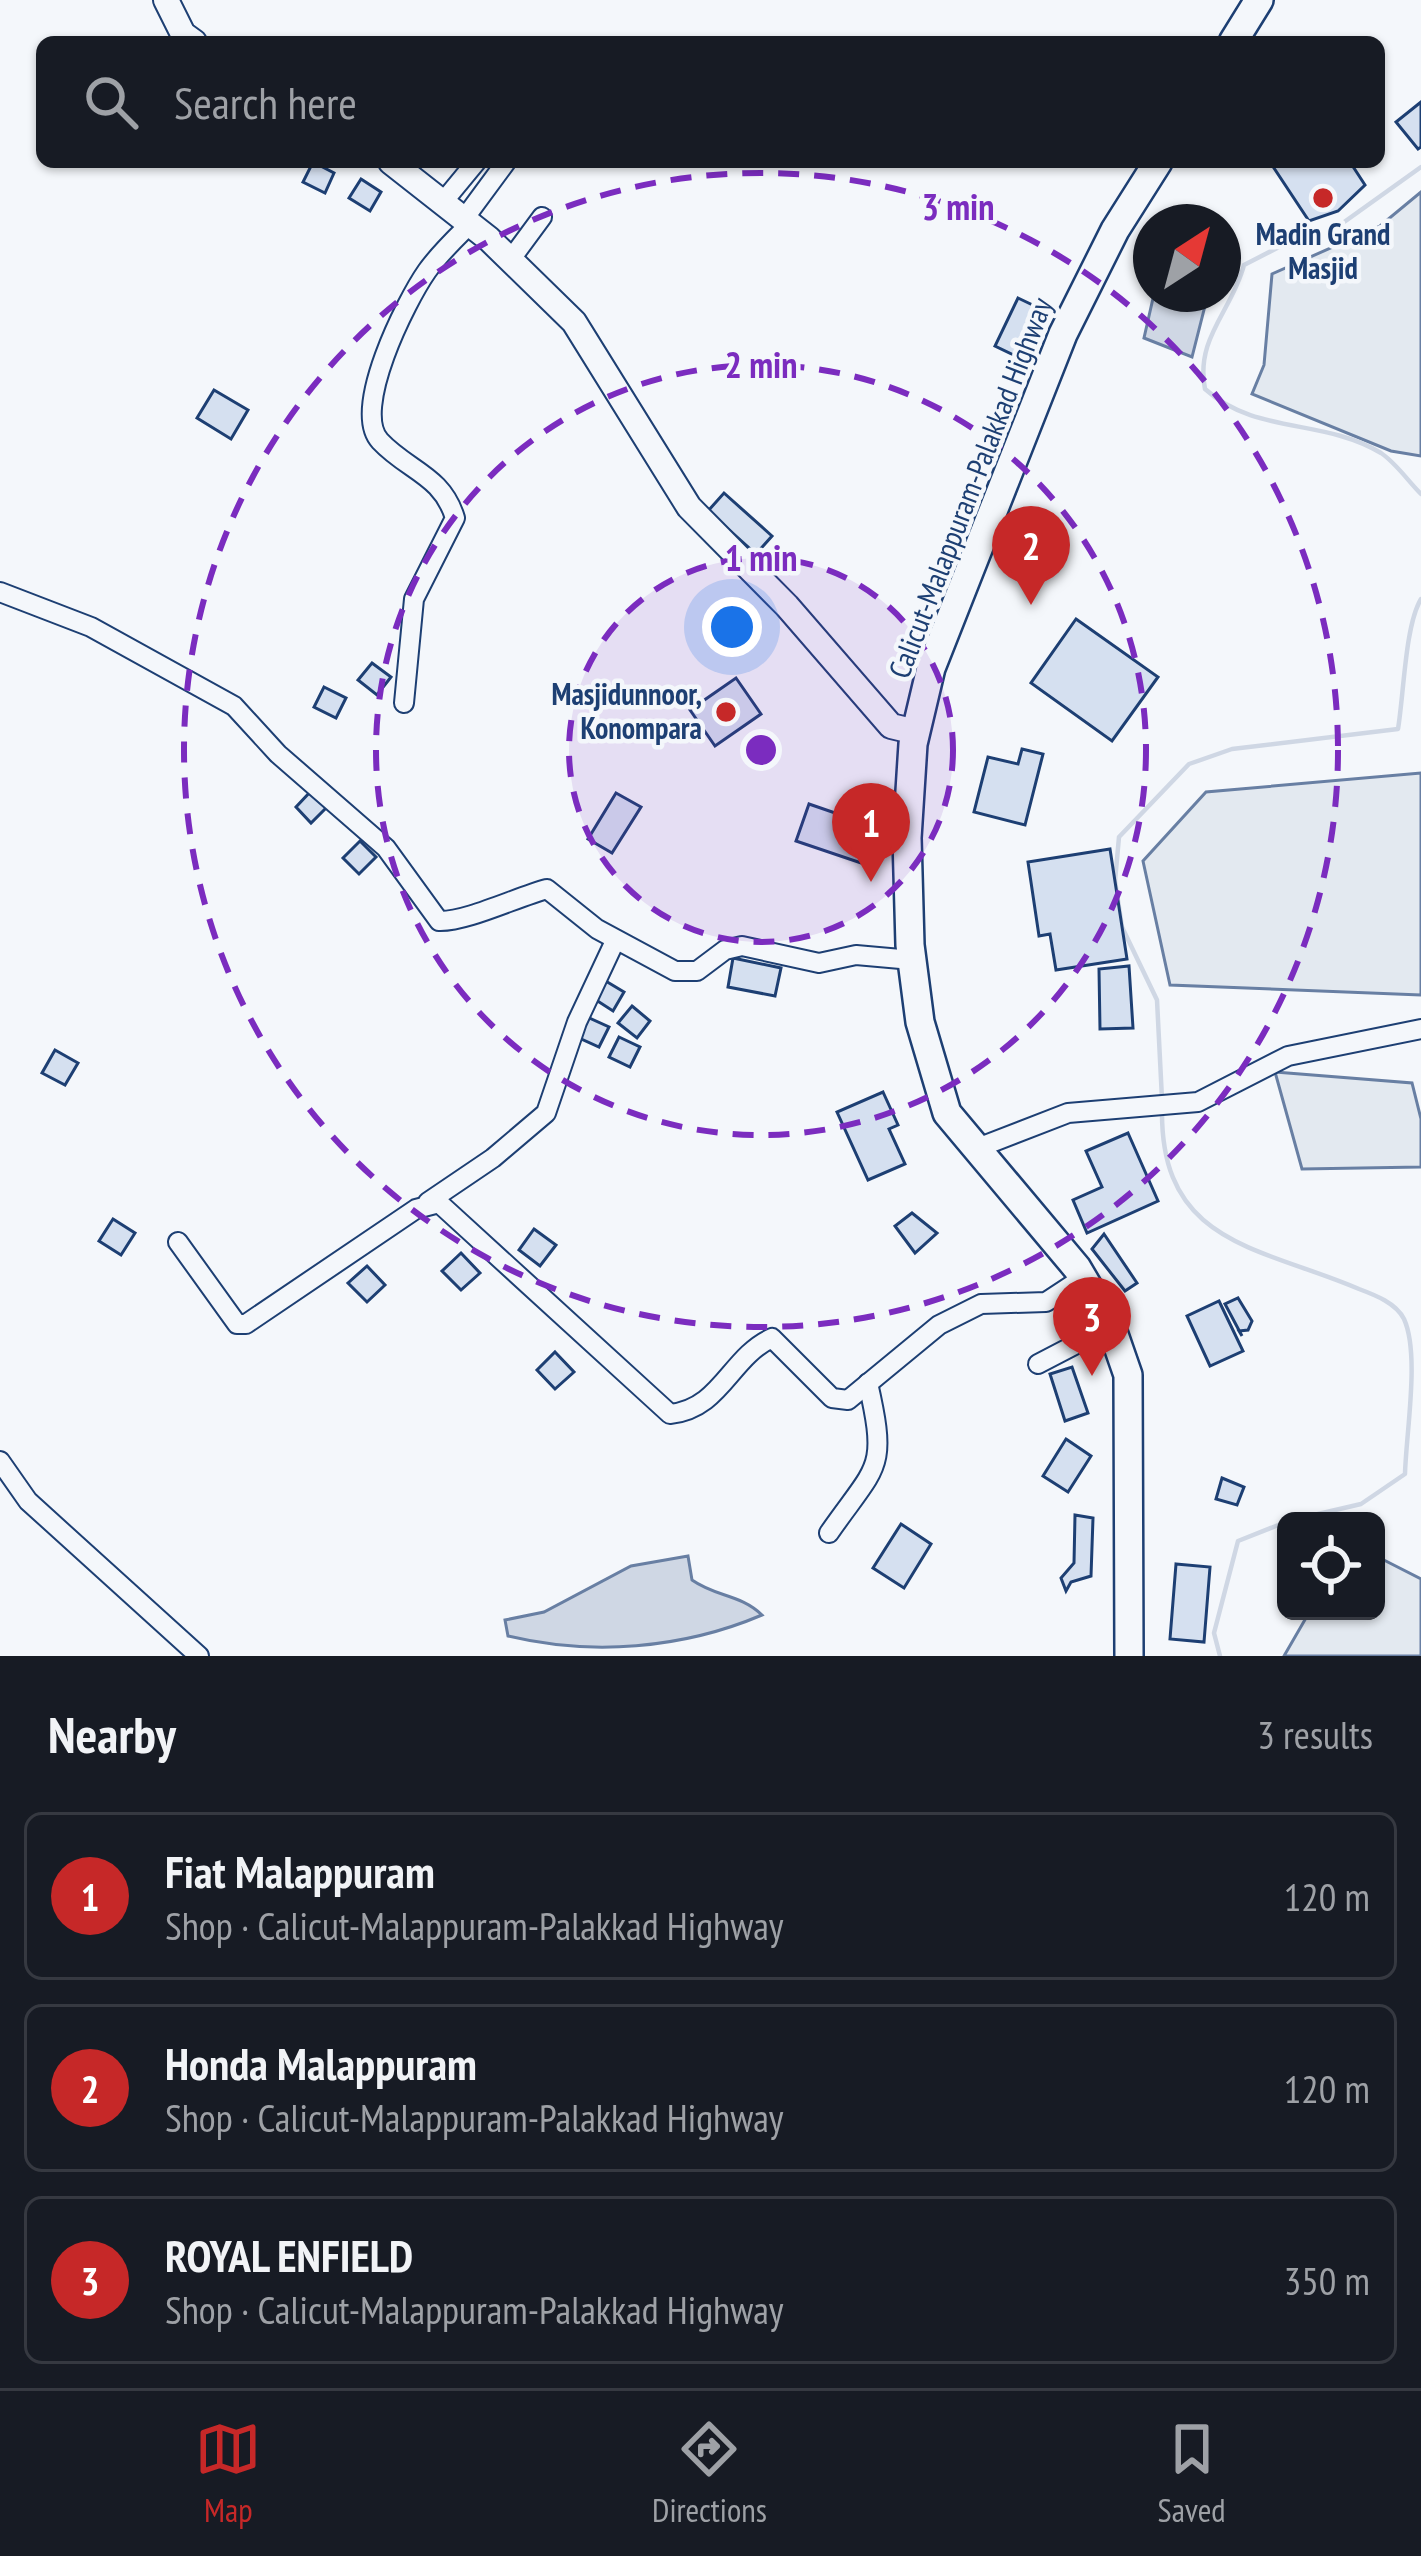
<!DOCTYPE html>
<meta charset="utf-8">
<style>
body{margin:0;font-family:"PT Sans Narrow",sans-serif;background:#242831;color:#f1f3f6}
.controls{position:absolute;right:36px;bottom:36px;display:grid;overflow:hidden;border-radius:18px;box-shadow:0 3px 9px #0004}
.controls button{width:108px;height:108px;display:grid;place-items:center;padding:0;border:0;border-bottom:3px solid #363941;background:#171b24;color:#f1f3f6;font:60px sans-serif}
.compass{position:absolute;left:1133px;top:204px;width:108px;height:108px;border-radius:50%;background:#171b24;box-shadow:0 3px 9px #0004;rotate:36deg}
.you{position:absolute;left:732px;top:627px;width:42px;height:42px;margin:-30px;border:9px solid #fff;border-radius:50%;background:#1a73e8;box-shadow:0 0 0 18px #1a73e833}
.badge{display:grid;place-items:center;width:78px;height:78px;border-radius:50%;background:#c62828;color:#fff;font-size:39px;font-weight:700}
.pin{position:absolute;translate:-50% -99px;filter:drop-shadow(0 3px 6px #0008)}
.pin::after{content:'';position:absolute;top:63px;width:42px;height:36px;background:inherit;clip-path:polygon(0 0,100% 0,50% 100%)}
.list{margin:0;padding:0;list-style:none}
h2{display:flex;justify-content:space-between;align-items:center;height:156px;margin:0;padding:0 48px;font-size:51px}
h2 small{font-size:39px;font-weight:400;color:#9ea1a6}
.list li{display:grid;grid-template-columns:78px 1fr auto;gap:36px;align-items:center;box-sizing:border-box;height:168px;margin:0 24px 24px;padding:0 24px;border:3px solid #363941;border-radius:18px}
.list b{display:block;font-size:45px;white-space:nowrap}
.list p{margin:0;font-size:39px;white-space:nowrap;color:#9ea1a6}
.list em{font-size:39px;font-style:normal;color:#9ea1a6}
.icon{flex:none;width:66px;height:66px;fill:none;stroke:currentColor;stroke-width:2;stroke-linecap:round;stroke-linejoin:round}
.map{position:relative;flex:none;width:1421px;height:1656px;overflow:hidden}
.search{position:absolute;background:#171b24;box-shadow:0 3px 9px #0004;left:36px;right:36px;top:36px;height:132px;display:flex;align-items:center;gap:30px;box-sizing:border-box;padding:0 42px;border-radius:18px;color:#9ea1a6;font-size:45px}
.sheet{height:732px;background:#171b24}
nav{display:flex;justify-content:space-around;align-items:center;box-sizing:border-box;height:168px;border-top:3px solid #363941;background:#171b24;font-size:33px;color:#9ea1a6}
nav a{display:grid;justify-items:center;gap:6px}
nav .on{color:#c62828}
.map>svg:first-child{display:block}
</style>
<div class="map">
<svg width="1421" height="1656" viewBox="0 0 1421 1656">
<rect width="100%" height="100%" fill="#f4f7fb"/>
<g fill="#e3e9f0" stroke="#687fa3" stroke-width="3">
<path d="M 1421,192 L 1421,456 L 1391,451 L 1252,394 L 1264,365 L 1272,274 L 1380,226 Z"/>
<path d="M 1421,773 L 1421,995 L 1170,985 L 1143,861 L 1206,792 Z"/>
<path d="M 1275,1072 L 1412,1083 L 1421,1119 L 1421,1167 L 1302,1169 Z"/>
<path d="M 1376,1556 L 1421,1579 L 1421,1656 L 1284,1656 L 1310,1611 L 1376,1611 Z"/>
</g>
<g fill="#cfd7e4" stroke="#687fa3" stroke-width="3">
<path d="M 1154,294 L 1208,294 L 1192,357 L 1144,338 Z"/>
<path d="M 688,1556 L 692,1580 C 716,1597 740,1594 762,1615 C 682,1649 591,1656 508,1636 L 505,1620 L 544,1612 L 631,1566 Z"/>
</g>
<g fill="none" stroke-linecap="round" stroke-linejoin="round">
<g stroke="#cfd7e4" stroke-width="4.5">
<path d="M 1421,167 L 1312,245 L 1279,247 L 1244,265 C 1232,311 1195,338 1205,389 C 1256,435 1323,418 1381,453 C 1396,463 1408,481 1421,494"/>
<path d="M 1162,1099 L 1157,1000 L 1122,927 L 1115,881 L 1119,837 L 1189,764 L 1232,749 L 1398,729 C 1404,693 1405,626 1421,599"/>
<path d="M 1162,1111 C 1161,1245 1261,1247 1359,1289 C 1375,1295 1396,1303 1404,1319 C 1420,1354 1406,1433 1405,1474 L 1361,1504 L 1288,1521"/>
<path d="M 1220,1656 L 1214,1633 L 1238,1541 L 1286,1522"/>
</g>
</g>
<g fill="#d5e0f0" stroke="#1d3f73" stroke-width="3">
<path d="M 1421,102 L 1421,147 L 1418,149 L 1396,122 Z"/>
<path d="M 313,162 L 334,173 L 325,193 L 303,182 Z"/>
<path d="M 1270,162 L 1350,162 L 1365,185 L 1338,211 L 1309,221 Z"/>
<path d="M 361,179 L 381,192 L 370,211 L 349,198 Z"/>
<path d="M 1018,298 L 1043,310 L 1020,358 L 995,346 Z"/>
<path d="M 214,390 L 248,410 L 231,439 L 197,418 Z"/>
<path d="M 724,493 L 772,536 L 756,554 L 708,511 Z"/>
<path d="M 1076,619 L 1158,677 L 1112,741 L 1031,683 Z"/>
<path d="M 372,663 L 391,677 L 377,695 L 358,680 Z"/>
<path d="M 736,678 L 761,714 L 715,746 L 690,710 Z"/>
<path d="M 324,687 L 346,698 L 336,718 L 314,707 Z"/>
<path d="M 1022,749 L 1043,754 L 1025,825 L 974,812 L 988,757 L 1018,764 Z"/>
<path d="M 312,790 L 328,806 L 311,823 L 296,807 Z"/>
<path d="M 616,793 L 641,807 L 612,853 L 588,839 Z"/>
<path d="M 809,804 L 873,826 L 867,865 L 796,841 Z"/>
<path d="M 360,841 L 376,857 L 359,874 L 343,858 Z"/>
<path d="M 1110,849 L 1127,959 L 1056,970 L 1050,934 L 1039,936 L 1028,862 Z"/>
<path d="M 733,958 L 781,968 L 775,996 L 728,987 Z"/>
<path d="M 1129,966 L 1133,1028 L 1100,1029 L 1099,969 Z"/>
<path d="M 604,980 L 624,992 L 613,1011 L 593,998 Z"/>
<path d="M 632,1006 L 650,1021 L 637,1038 L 618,1023 Z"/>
<path d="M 587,1017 L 609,1027 L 599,1047 L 577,1037 Z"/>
<path d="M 619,1037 L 640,1047 L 630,1067 L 609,1057 Z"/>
<path d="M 55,1050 L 78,1063 L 65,1085 L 42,1073 Z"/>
<path d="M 883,1092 L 898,1125 L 889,1129 L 905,1164 L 868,1180 L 837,1112 Z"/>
<path d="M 1128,1133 L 1158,1201 L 1087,1233 L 1073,1200 L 1102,1187 L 1086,1151 Z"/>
<path d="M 912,1213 L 937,1233 L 915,1253 L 895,1226 Z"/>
<path d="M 113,1219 L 135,1233 L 121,1255 L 99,1241 Z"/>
<path d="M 534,1229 L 556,1245 L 540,1266 L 519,1250 Z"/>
<path d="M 1104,1234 L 1137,1283 L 1125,1291 L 1092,1249 Z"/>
<path d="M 461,1253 L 480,1273 L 461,1290 L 442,1271 Z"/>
<path d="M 367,1266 L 385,1285 L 367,1302 L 348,1283 Z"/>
<path d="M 1238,1298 L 1252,1321 L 1248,1330 L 1239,1331 L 1242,1336 L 1225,1304 Z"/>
<path d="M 1219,1301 L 1243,1351 L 1210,1366 L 1187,1316 Z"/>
<path d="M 555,1352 L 574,1372 L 555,1389 L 537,1370 Z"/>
<path d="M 1072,1367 L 1088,1413 L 1065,1421 L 1050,1374 Z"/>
<path d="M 1066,1439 L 1091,1456 L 1068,1492 L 1043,1476 Z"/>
<path d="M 1222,1478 L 1244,1487 L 1237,1505 L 1216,1499 Z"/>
<path d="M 1075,1515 L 1093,1518 L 1091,1576 L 1071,1582 L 1066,1591 L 1061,1578 L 1074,1563 Z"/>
<path d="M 901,1524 L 931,1544 L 904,1588 L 873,1568 Z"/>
<path d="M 1176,1564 L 1210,1567 L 1204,1642 L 1170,1639 Z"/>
</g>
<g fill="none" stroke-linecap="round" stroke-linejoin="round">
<defs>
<g id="minor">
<path d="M 443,202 L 476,162"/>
<path d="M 464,219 L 506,162"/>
<path d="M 511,259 L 542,217"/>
<path d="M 0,592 L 91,627 L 234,706 L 278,754 L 386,848 L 439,921 C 466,922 517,897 547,889 L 597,929 L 675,971 L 697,971 L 725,950 L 742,946 L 819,963 L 856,955 L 912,960"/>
<path d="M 404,703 L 414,599 L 455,518 C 442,475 408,471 380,441 C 351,410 406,301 427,271 C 439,254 455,239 470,224"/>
<path d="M 975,1149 L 1068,1113 L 1198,1102 L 1288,1056 L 1421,1029"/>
<path d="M 428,1202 L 493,1158 L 546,1113 L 577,1022 L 615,941"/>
<path d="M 178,1242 L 237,1324 L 246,1324 L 416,1209 L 439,1203 L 670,1414 C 721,1409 730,1357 772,1338 L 832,1398 L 848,1400 L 939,1325 L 981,1304 L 1046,1302 L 1081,1279"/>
<path d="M 1038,1364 L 1111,1326"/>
<path d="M 0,1461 L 28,1501 L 199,1656"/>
<path d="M 829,1533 C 877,1464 888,1471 868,1383"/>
</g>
<g id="major">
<path d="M 166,0 L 183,34 L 194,42"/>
<path d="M 391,162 L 489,239 L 574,322 L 689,507 L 787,606 L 891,726 L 916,732"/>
</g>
<g id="highway">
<path d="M 1233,42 L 1259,0"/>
<path d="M 1129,1656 L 1128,1375 L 1111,1326 L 1077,1268 L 947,1113 L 920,1022 L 910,945 L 907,838 L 913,744 L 931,668 L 1063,334 L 1115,230 L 1158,162"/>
</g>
</defs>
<use href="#minor" stroke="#1d3f73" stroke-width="22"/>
<use href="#major" stroke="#1d3f73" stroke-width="28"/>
<use href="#highway" stroke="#1d3f73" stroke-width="32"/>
<use href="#minor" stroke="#f4f7fb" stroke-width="18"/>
<use href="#major" stroke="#f4f7fb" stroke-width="24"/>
<use href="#highway" stroke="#f4f7fb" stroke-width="27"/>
</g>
<circle cx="761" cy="750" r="192" fill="#7b2cbf" fill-opacity=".12"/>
<g fill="none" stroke="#7b2cbf" stroke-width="6" stroke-dasharray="21 15">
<circle cx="761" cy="750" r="192"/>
<circle cx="761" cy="750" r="385"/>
<circle cx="761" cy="750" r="577"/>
</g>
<g fill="#c62828" stroke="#f4f7fb" stroke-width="4.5">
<circle cx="1323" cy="198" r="12"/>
<circle cx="726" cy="712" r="12"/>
</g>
<g text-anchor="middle" stroke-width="9" stroke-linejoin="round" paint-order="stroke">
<g font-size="30" font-weight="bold" fill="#1d3f73" stroke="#f4f7fb">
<text x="1323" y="245">Madin Grand<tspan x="1323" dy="34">Masjid</tspan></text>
<text x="702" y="705" text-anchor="end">Masjidunnoor,<tspan x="702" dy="34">Konompara</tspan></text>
</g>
<g font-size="30" fill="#1d3f73" stroke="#f4f7fb">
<text transform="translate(971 488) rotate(-69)" y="10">Calicut-Malappuram-Palakkad Highway</text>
</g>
</g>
<circle cx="761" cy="750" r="18" fill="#7b2cbf" stroke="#f4f7fb" stroke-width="6"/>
<g font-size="36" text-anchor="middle" font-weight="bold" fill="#7b2cbf" stroke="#f4f7fb" stroke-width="9" stroke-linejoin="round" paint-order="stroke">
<text x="958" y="220">3 min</text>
<text x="761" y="378">2 min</text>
<text x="761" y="571">1 min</text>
</g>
</svg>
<div class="controls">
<button><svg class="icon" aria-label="locate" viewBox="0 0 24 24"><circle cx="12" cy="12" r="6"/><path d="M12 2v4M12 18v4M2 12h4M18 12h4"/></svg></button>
</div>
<svg class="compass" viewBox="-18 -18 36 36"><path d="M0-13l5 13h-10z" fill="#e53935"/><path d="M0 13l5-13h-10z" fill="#9ea1a6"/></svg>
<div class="you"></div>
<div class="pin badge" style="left:871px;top:882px">1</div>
<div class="pin badge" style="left:1031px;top:605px">2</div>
<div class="pin badge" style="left:1092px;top:1376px">3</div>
<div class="search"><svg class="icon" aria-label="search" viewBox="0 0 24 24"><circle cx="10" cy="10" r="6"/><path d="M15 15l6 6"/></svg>Search here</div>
</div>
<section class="sheet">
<h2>Nearby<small>3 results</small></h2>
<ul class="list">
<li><span class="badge">1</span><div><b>Fiat Malappuram</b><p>Shop · Calicut-Malappuram-Palakkad Highway</p></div><em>120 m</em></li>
<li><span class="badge">2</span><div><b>Honda Malappuram</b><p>Shop · Calicut-Malappuram-Palakkad Highway</p></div><em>120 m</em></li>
<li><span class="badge">3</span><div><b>ROYAL ENFIELD</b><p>Shop · Calicut-Malappuram-Palakkad Highway</p></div><em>350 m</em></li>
</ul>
</section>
<nav>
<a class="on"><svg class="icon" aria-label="map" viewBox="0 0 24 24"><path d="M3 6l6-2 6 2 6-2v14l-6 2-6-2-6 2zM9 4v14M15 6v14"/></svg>Map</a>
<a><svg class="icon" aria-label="directions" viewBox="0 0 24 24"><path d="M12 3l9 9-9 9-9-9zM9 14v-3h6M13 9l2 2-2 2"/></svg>Directions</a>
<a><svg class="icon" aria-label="saved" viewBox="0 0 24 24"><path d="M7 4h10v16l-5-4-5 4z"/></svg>Saved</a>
</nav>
